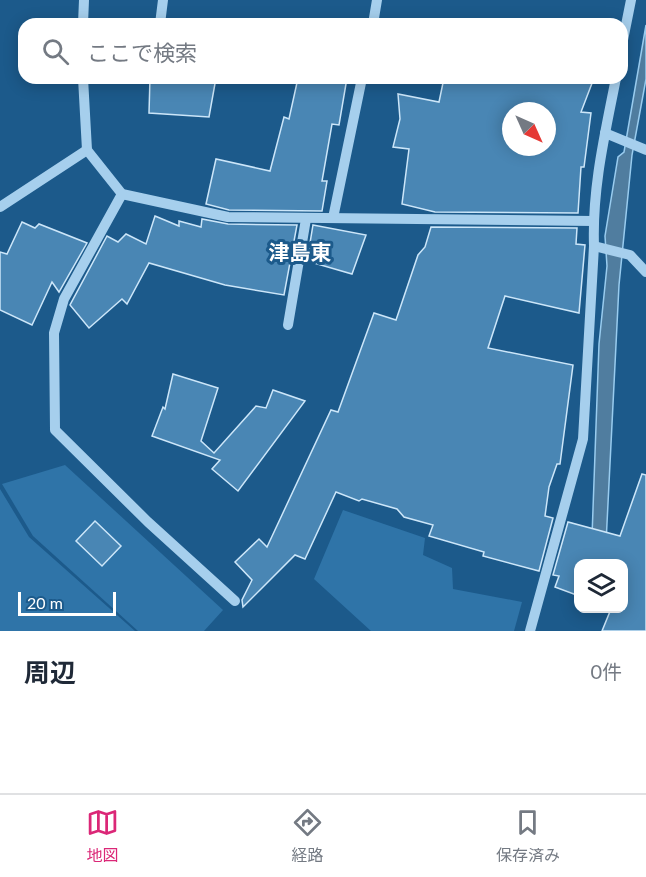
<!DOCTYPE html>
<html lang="ja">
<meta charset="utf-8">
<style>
body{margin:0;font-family:Lato,"Noto Sans JP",sans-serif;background:#f2f2f3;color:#1f2937}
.controls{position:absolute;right:18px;bottom:18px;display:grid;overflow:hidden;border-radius:12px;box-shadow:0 3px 15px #0003}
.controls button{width:54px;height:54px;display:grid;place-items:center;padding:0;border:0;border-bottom:2px solid #e0e1e3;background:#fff;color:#1f2937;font:30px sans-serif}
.compass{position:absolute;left:502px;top:102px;width:54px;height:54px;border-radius:50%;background:#fff;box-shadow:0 3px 15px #0003;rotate:135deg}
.scale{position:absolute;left:18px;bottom:15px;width:98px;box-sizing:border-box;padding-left:6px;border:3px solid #fff;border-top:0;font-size:16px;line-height:21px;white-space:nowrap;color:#fff;-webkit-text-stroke:4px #1c5a8b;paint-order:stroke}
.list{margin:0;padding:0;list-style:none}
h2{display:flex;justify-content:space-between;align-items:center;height:78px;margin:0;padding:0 24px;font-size:26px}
h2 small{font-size:20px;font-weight:400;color:#747a83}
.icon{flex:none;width:33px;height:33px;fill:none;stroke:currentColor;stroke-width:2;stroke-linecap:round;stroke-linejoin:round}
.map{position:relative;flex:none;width:646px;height:631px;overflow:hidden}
.search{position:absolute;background:#fff;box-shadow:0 3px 15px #0003;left:18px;right:18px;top:18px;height:66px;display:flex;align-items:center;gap:15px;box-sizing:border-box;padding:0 21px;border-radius:18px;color:#747a83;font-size:22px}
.sheet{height:162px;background:#fff}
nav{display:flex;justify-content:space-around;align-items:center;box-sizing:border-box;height:84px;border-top:2px solid #e0e1e3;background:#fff;font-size:16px;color:#747a83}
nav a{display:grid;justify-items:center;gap:3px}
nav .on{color:#db2777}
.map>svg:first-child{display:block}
</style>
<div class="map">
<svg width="646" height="631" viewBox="0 0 646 631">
<rect width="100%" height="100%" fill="#1c5a8b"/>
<g fill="#2f74a8">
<path d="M 65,465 L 223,610 L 204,631 L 138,631 L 33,536 L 2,484 Z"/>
<path d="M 0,489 L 29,537 L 135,631 L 0,631 Z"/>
<path d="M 343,510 L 425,538 L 423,555 L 452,568 L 453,589 L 522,602 L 514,631 L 371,631 L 314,579 Z"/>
</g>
<path fill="#507d9f" stroke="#99ccef" stroke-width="1.5" d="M 646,25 L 646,79 L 632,155 L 619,285 L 605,563 L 591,564 L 599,344 L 607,266 L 605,236 L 618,157 L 624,152 Z"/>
<g fill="#4986b4" stroke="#cce6f9" stroke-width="1.5" fill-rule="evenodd">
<path d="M 150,78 L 216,78 L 209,117 L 149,113 Z"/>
<path d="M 298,78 L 347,78 L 339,125 L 332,124 L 322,181 L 327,181 L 322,211 L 229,210 L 206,204 L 216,159 L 270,171 L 284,117 L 289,119 Z"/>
<path d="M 444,78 L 594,78 L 581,112 L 591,113 L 584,167 L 581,167 L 578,213 L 435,212 L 402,204 L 409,149 L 393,147 L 400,119 L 398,94 L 439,102 ZM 511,111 L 547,111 L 547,147 L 511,147 Z"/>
<path d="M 155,216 L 179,226 L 179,221 L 201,227 L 202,219 L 228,224 L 297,225 L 284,295 L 225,285 L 149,263 L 127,304 L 122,299 L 89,328 L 70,305 L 107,236 L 118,242 L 126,234 L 146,244 Z"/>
<path d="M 22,222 L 35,228 L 39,224 L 87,243 L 59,292 L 52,282 L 32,325 L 0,310 L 0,252 L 7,254 Z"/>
<path d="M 313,225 L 366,235 L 352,274 L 307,261 Z"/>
<path d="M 431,227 L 577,228 L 576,244 L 585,245 L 579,313 L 505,296 L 488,348 L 573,365 L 560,464 L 557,464 L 549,487 L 545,516 L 553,518 L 539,571 L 483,556 L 484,552 L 429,536 L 433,525 L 404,517 L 397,509 L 362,499 L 359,501 L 336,492 L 305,559 L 295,555 L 243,607 L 242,600 L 252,580 L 235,562 L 259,539 L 267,547 L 331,410 L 338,412 L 374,313 L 396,320 L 418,255 L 425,247 Z"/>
<path d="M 173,374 L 218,388 L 201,441 L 214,453 L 256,406 L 266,408 L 273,390 L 305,401 L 238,491 L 212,469 L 220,460 L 152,436 L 163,407 L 165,409 Z"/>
<path d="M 642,474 L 646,475 L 646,631 L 602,631 L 611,609 L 624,609 L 624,564 L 579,564 L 579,596 L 555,587 L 559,576 L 553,575 L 568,522 L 620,536 Z"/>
<path d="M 95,521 L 121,546 L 102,566 L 76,541 Z"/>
</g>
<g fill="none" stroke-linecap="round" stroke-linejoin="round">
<g stroke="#a6cfed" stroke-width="10">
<path d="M 83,24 L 84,0"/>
<path d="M 160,24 L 163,0"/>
<path d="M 373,24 L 377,0"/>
<path d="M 622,45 L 631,0"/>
<path d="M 83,78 L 87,150 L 122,194 L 228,217 L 593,221"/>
<path d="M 605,133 L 646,150"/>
<path d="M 122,194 L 64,299 L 54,333 L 55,430 L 148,522 L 235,601"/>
<path d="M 0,207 L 87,150"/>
<path d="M 333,218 L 362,78"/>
<path d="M 594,246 L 630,255 L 646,272"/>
<path d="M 288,325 L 306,219"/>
<path d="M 530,631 L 583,439 L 594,246 C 592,188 605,134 616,78"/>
</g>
</g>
<g text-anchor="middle" stroke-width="6" stroke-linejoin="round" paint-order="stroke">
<g font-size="21" font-weight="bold" fill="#fff" stroke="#1c5a8b">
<text x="300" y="260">津島東</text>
</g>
</g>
</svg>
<div class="controls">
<button><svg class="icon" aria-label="layers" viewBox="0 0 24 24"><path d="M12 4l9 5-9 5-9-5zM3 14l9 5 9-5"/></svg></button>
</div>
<svg class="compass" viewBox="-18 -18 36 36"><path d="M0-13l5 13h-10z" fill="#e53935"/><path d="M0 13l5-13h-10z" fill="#747a83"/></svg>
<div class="scale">20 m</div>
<div class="search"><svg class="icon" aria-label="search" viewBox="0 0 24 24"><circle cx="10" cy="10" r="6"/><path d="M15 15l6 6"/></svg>ここで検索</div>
</div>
<section class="sheet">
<h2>周辺<small>0件</small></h2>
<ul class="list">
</ul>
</section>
<nav>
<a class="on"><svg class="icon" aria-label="map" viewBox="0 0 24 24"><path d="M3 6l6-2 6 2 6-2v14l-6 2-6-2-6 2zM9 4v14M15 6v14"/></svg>地図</a>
<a><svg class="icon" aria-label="directions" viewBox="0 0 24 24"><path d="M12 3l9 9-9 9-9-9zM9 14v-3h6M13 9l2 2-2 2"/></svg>経路</a>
<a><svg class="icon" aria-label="saved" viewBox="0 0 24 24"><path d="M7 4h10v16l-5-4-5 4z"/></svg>保存済み</a>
</nav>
